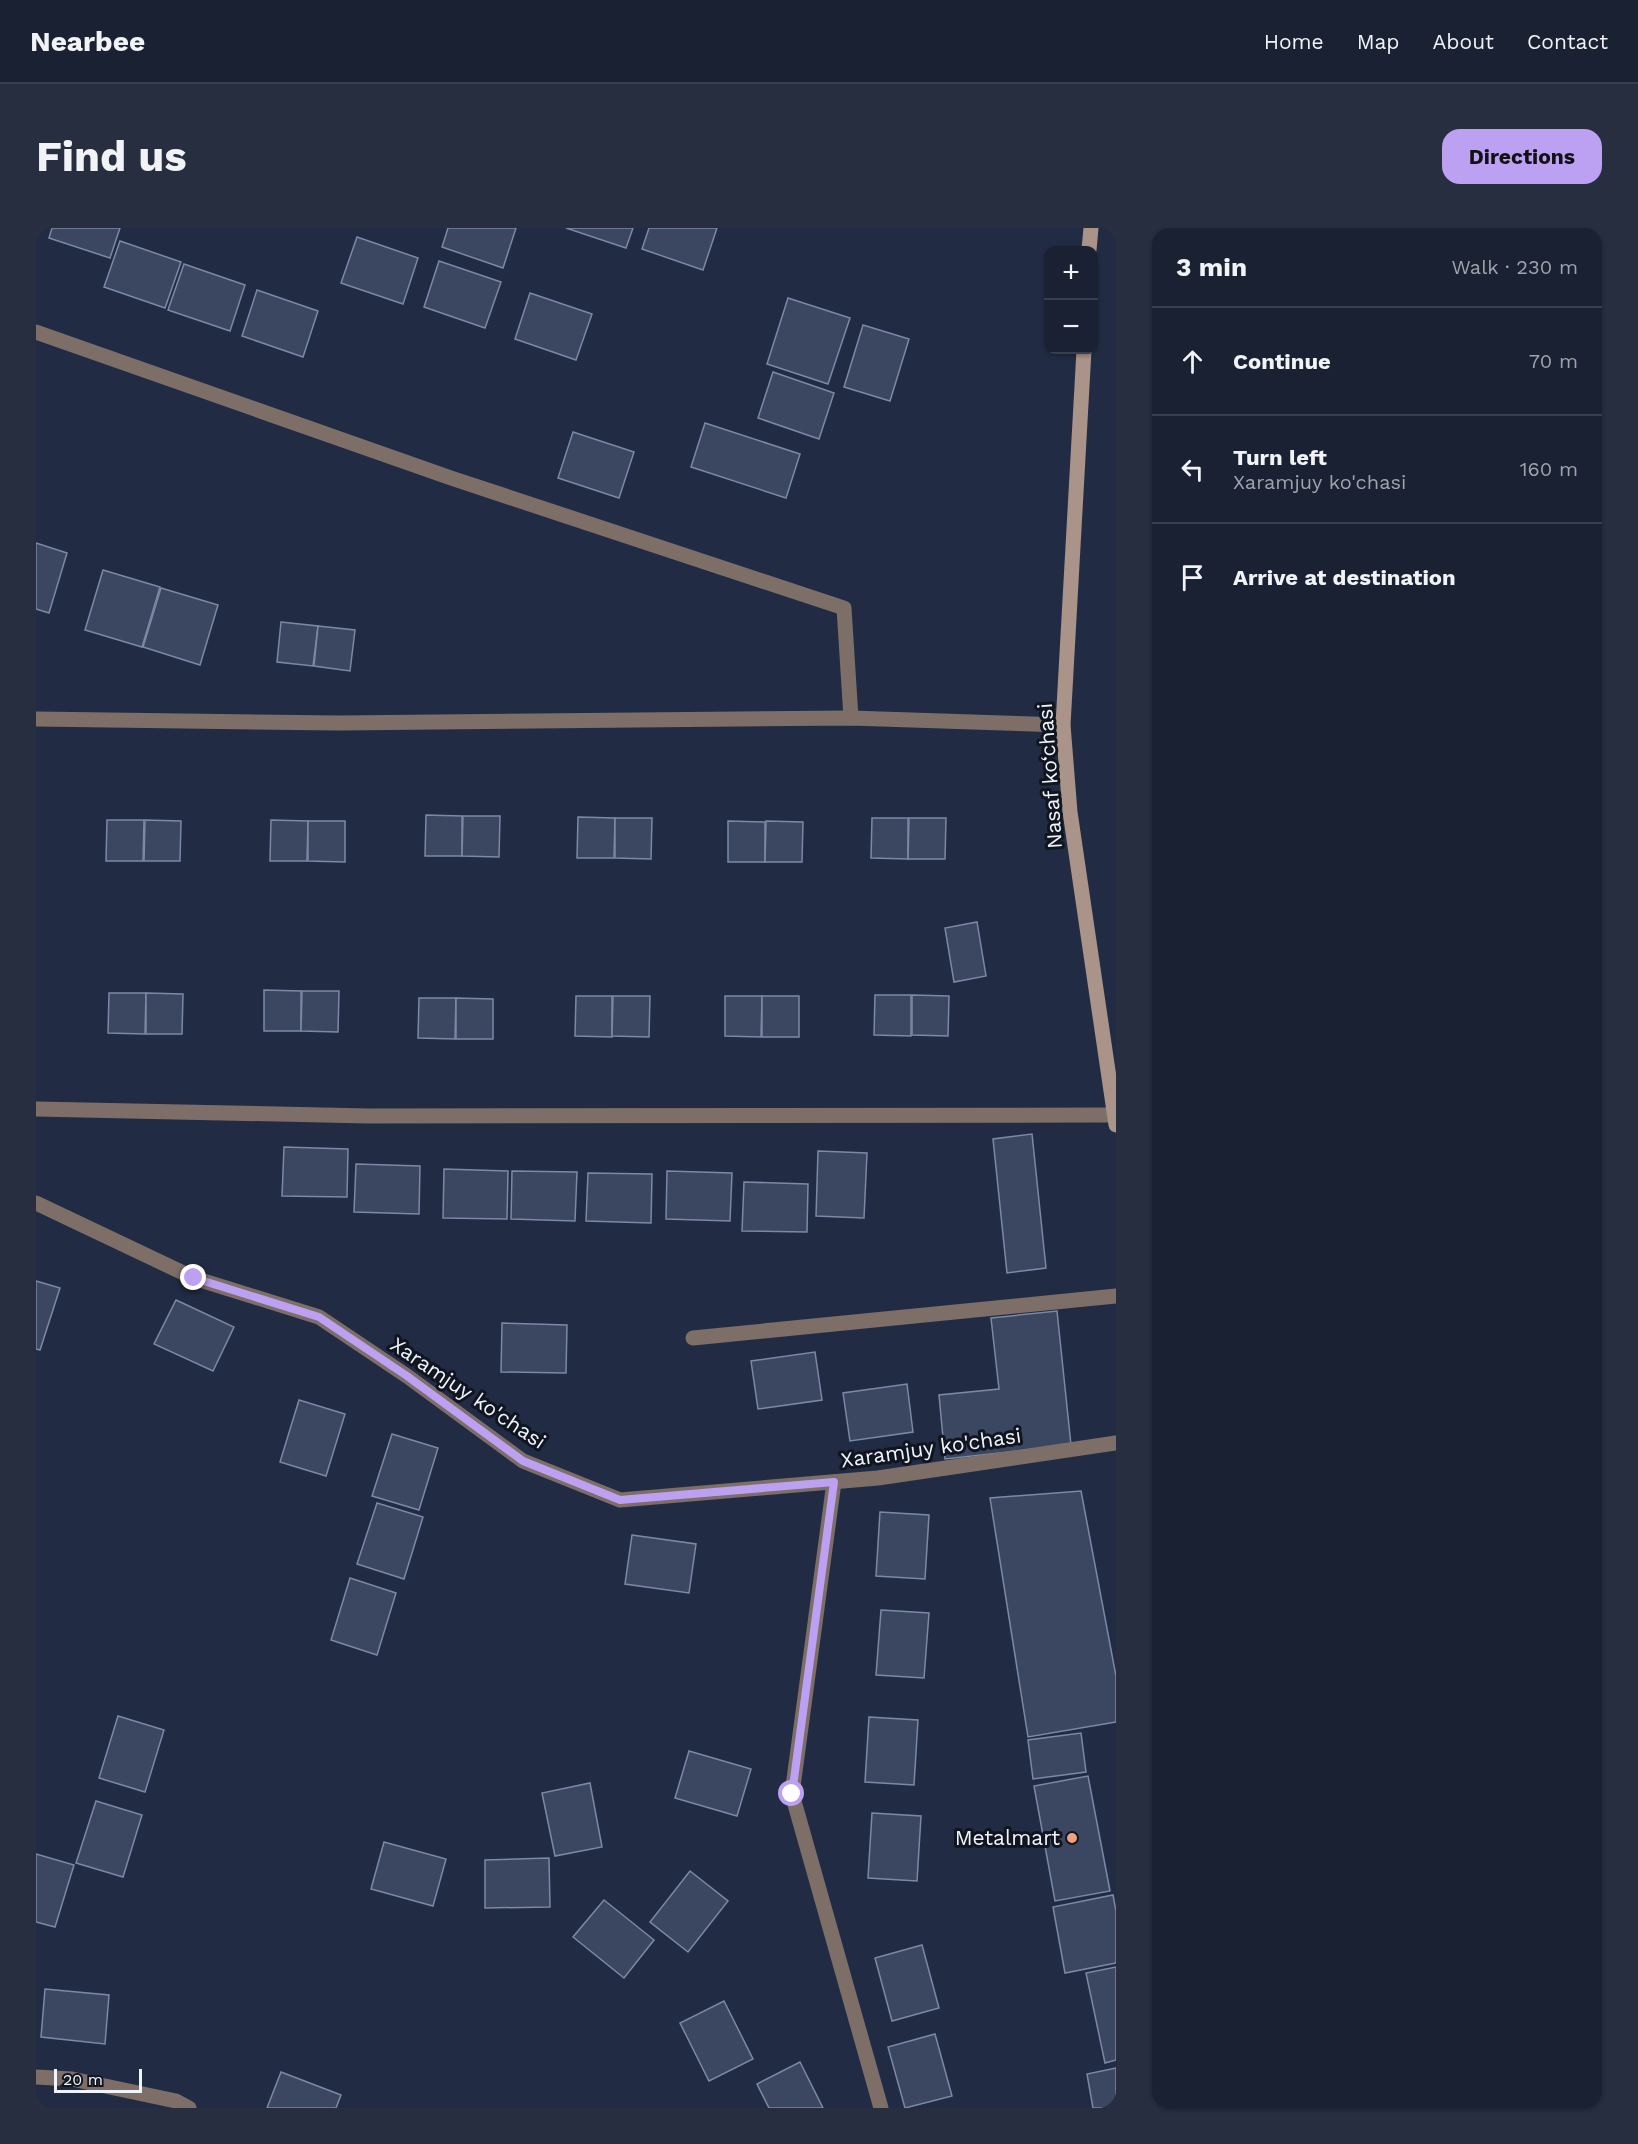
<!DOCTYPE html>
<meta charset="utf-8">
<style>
body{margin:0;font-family:"Work Sans",sans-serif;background:#262e3f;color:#f1f3f6}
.controls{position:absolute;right:18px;top:18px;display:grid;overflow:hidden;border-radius:12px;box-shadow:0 2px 4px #0004}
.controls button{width:54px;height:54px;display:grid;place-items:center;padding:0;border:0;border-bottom:2px solid #373e4e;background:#192133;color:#f1f3f6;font:30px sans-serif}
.scale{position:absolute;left:18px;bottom:15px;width:88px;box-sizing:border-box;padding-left:6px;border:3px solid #eff4fd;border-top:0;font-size:16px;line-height:21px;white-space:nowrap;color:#eff4fd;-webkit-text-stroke:4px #10151f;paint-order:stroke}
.stop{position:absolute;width:18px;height:18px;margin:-14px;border:4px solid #bca0f2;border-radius:50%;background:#fff}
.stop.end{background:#bca0f2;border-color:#fff;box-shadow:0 2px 6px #0008}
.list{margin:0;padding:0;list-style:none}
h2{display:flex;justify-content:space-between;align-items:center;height:78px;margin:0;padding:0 24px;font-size:26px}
h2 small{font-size:20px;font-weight:400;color:#9fa3ac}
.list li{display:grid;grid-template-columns:39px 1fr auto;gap:18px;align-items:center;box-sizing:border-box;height:108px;padding:0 24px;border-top:2px solid #373e4e}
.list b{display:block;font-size:22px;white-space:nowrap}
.list p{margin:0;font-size:20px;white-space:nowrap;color:#9fa3ac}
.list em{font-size:20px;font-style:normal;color:#9fa3ac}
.icon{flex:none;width:33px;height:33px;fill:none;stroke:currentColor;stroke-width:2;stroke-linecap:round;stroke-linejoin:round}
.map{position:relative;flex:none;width:1080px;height:1880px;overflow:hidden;border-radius:18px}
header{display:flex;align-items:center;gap:36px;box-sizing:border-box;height:84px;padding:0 30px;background:#192133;border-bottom:2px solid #373e4e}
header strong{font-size:28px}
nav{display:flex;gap:33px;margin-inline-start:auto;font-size:21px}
.intro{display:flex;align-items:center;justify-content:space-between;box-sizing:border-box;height:144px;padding:0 36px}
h1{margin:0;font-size:42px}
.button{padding:15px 27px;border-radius:18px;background:#bca0f2;color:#111;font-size:21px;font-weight:700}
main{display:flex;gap:36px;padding:0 36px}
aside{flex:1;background:#192133;border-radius:18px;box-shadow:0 2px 4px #0004}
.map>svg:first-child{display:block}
</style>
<header>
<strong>Nearbee</strong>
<nav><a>Home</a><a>Map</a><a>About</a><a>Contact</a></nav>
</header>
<div class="intro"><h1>Find us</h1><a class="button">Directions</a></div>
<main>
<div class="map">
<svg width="1080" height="1880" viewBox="0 0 1080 1880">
<rect width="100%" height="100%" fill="#212c44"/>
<g fill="#3b4760" stroke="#7c89a6" stroke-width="1.5">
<path d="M 16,0 L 84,0 L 74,30 L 13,10 Z"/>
<path d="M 412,0 L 480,0 L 467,40 L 406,19 Z"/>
<path d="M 530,0 L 597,0 L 590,20 Z"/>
<path d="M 613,0 L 681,0 L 667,42 L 606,21 Z"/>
<path d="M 321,9 L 382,30 L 367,76 L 305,55 Z"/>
<path d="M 84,13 L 145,34 L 129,80 L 68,59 Z"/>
<path d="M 403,33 L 465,54 L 449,100 L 388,79 Z"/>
<path d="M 148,36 L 209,57 L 194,103 L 132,82 Z"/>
<path d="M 221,62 L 282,83 L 267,129 L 206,108 Z"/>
<path d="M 494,65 L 556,86 L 540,132 L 479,111 Z"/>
<path d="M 752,70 L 814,90 L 792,156 L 731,136 Z"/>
<path d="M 827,97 L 873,111 L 854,173 L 808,159 Z"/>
<path d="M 737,144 L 798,165 L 783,211 L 722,190 Z"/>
<path d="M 669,195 L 764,226 L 750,270 L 655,239 Z"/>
<path d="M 537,204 L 598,224 L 583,270 L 522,250 Z"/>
<path d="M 0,315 L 31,325 L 13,385 L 0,381 Z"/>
<path d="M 67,342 L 124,359 L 106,419 L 49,402 Z"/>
<path d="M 125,360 L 182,377 L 164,437 L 107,419 Z"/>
<path d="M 245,394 L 282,398 L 277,438 L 241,434 Z"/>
<path d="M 282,398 L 319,402 L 314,443 L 278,438 Z"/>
<path d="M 390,587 L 426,588 L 426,628 L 389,628 Z"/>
<path d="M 427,588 L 464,588 L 463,629 L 426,628 Z"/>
<path d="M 542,589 L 579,590 L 578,630 L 541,630 Z"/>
<path d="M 579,590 L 616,590 L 615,631 L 579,630 Z"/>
<path d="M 836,590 L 872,590 L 872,631 L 835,630 Z"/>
<path d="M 873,590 L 910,590 L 909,631 L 872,631 Z"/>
<path d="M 71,592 L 108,592 L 107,633 L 70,633 Z"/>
<path d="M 109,592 L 145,593 L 144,633 L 108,633 Z"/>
<path d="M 235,592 L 272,593 L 271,633 L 234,633 Z"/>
<path d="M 272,593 L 309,593 L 309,634 L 272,633 Z"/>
<path d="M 692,593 L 729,594 L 729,634 L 692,634 Z"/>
<path d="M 730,593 L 767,594 L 766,634 L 729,634 Z"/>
<path d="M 941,694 L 950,748 L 918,754 L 909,700 Z"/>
<path d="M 228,762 L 265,763 L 265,803 L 228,803 Z"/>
<path d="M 266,763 L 303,763 L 302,804 L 265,803 Z"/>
<path d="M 73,765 L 110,765 L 109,806 L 72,805 Z"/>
<path d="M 110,765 L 147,766 L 146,806 L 110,806 Z"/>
<path d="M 839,767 L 875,767 L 875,808 L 838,807 Z"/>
<path d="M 876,767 L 913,768 L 912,808 L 876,807 Z"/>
<path d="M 540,768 L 576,768 L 576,809 L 539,808 Z"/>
<path d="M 577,768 L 614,768 L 613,809 L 576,808 Z"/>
<path d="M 689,768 L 726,768 L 725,809 L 689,808 Z"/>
<rect x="726" y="768" width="37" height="41"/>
<path d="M 383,770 L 420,770 L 419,811 L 382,810 Z"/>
<path d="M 420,770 L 457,771 L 457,811 L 420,811 Z"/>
<path d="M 996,906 L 1010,1040 L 971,1045 L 957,911 Z"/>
<path d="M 248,919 L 312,921 L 311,969 L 246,968 Z"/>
<path d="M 782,923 L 831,925 L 828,990 L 780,988 Z"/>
<path d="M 320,936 L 384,938 L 383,986 L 318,984 Z"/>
<path d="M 408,941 L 472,943 L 471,991 L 407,990 Z"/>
<path d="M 476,943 L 541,944 L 539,993 L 475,991 Z"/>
<path d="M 631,943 L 696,945 L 694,993 L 630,991 Z"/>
<path d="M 552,945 L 616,946 L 615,995 L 550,993 Z"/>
<path d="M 708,954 L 772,956 L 771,1004 L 706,1003 Z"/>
<path d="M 0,1053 L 24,1060 L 4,1122 L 0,1121 Z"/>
<path d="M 140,1072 L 198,1099 L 177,1143 L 118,1116 Z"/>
<path d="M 1021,1083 L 1035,1217 L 909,1231 L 903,1167 L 963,1161 L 955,1090 Z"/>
<path d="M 466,1095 L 531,1097 L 530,1145 L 465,1144 Z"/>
<path d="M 779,1124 L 786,1172 L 722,1181 L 715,1133 Z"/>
<path d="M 871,1156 L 877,1204 L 814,1213 L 807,1165 Z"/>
<path d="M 263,1172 L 309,1186 L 290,1248 L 244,1234 Z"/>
<path d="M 356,1206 L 402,1220 L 383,1282 L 336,1268 Z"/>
<path d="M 1045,1263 L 1080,1448 L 1080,1494 L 992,1509 L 954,1270 Z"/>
<path d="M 341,1275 L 387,1289 L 368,1351 L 321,1336 Z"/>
<path d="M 844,1284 L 893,1287 L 889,1351 L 840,1348 Z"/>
<path d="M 596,1307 L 660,1316 L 653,1365 L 589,1356 Z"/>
<path d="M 314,1350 L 360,1365 L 341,1427 L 295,1412 Z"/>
<path d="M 845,1382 L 893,1385 L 888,1450 L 840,1447 Z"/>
<path d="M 82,1488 L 128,1502 L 109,1564 L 63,1550 Z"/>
<path d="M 833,1489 L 882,1492 L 878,1557 L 829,1554 Z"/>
<path d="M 1045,1505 L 1050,1544 L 997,1551 L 992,1512 Z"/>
<path d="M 653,1523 L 715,1541 L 701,1588 L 639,1570 Z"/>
<path d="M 1052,1548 L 1074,1663 L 1019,1673 L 998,1558 Z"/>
<path d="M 554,1555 L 566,1619 L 519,1628 L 506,1565 Z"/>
<path d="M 60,1573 L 106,1587 L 87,1649 L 40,1635 Z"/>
<path d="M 836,1585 L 885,1588 L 881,1653 L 832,1650 Z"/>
<path d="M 348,1614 L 410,1631 L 397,1678 L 335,1661 Z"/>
<path d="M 0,1626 L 38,1637 L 19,1699 L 0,1694 Z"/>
<path d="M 513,1630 L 514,1679 L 449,1680 L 449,1632 Z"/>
<path d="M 654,1643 L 692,1673 L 652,1724 L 614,1694 Z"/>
<path d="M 1077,1667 L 1080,1683 L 1080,1735 L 1029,1745 L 1017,1679 Z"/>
<path d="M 568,1672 L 618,1712 L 588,1750 L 537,1709 Z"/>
<path d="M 886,1717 L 903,1780 L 856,1793 L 839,1730 Z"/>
<path d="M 1080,1739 L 1080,1832 L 1069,1835 L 1050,1745 Z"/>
<path d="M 9,1761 L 73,1767 L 69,1816 L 5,1809 Z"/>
<path d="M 688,1773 L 717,1831 L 673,1853 L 644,1795 Z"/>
<path d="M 899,1806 L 916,1868 L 869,1880 L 852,1819 Z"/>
<path d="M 764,1834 L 787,1880 L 733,1880 L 721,1856 Z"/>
<path d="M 1080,1840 L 1080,1880 L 1057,1880 L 1051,1846 Z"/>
<path d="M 245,1844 L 305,1867 L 300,1880 L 231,1880 Z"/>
</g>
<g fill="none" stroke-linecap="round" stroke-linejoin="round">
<path stroke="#7d6e68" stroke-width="15" d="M 657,1110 L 1080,1068"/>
<g stroke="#7d6e68" stroke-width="15">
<path d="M 0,104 L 415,250 L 808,380 L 815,490"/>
<path d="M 0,491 L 303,495 L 815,490 L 1027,497"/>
<path d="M 0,881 L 333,888 L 1078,887"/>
<path d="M 0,975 L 158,1050 L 283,1089 L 371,1148 L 487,1233 L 584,1272 L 842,1250 L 1080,1215"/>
<path d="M 798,1254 L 756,1566 L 845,1880"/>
<path d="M 0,1849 L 36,1851 L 140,1873 L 153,1880"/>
</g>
<g stroke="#aa9389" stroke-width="15">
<path d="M 1053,22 L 1055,0"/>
<path d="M 1048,122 L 1027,497 L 1034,584 L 1080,897"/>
</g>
</g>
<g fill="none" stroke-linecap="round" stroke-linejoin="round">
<path stroke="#bca0f2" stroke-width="8" d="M 158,1050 L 283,1089 L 371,1148 L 487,1233 L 584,1272 L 798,1254 L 756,1566"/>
</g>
<circle fill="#f1a17d" stroke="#10151f" stroke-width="2" cx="1036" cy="1610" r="6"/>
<g text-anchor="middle" stroke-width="6" stroke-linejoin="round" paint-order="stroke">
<g font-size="21" fill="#eff4fd" stroke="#10151f">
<text transform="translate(1014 548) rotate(-94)" y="7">Nasaf ko‘chasi</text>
<text transform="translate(432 1165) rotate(34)" y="7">Xaramjuy ko'chasi</text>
<text transform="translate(895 1220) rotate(-8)" y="7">Xaramjuy ko'chasi</text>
</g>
<g font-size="21" fill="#eff4fd" stroke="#10151f" text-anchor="end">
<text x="1024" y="1617">Metalmart</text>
</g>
</g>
</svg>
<div class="controls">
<button>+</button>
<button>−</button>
</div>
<div class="scale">20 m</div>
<div class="stop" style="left:756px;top:1566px"></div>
<div class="stop end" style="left:158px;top:1050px"></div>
</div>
<aside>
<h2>3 min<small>Walk · 230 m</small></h2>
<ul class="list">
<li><svg class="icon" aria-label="ahead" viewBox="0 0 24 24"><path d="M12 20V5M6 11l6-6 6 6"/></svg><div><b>Continue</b></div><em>70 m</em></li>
<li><svg class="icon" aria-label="left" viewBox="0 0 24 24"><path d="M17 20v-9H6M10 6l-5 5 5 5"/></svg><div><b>Turn left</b><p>Xaramjuy ko'chasi</p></div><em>160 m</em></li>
<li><svg class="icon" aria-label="arrive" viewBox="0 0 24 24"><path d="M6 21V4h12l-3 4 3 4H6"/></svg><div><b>Arrive at destination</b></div></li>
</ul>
</aside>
</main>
